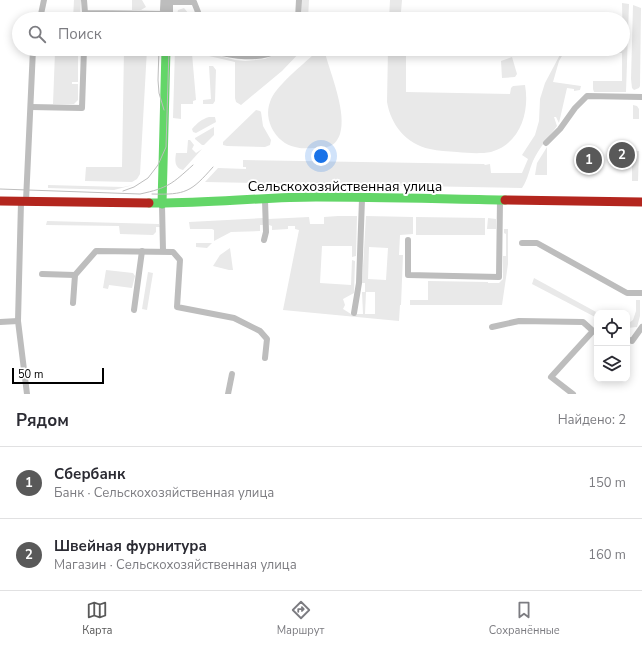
<!DOCTYPE html>
<html lang="ru">
<meta charset="utf-8">
<style>
body{margin:0;font-family:"Nunito Sans",sans-serif;background:#f2f2f3;color:#2b2b33}
.controls{position:absolute;right:12px;bottom:12px;display:grid;overflow:hidden;border-radius:8px;box-shadow:0 2px 10px #0003}
.controls button{width:36px;height:36px;display:grid;place-items:center;padding:0;border:0;border-bottom:1px solid #e1e1e2;background:#fff;color:#2b2b33;font:20px sans-serif}
.scale{position:absolute;left:12px;bottom:10px;width:92px;box-sizing:border-box;padding-left:4px;border:2px solid #000;border-top:0;font-size:11px;line-height:14px;white-space:nowrap;color:#000;-webkit-text-stroke:3px #fff;paint-order:stroke}
.you{position:absolute;left:321px;top:156px;width:14px;height:14px;margin:-10px;border:3px solid #fff;border-radius:50%;background:#1a73e8;box-shadow:0 0 0 6px #1a73e833}
.badge{display:grid;place-items:center;width:26px;height:26px;border-radius:50%;background:#595959;color:#fff;font-size:13px;font-weight:700}
.pin{position:absolute;translate:-50% -50%;border:2px solid #fff;box-shadow:0 1px 4px #0006}
.list{margin:0;padding:0;list-style:none}
h2{display:flex;justify-content:space-between;align-items:center;height:52px;margin:0;padding:0 16px;font-size:17px}
h2 small{font-size:13px;font-weight:400;color:#7c7c81}
.list li{display:grid;grid-template-columns:26px 1fr auto;gap:12px;align-items:center;box-sizing:border-box;height:72px;padding:0 16px;border-top:1px solid #e1e1e2}
.list b{display:block;font-size:15px;white-space:nowrap}
.list p{margin:0;font-size:13px;white-space:nowrap;color:#7c7c81}
.list em{font-size:13px;font-style:normal;color:#7c7c81}
.icon{flex:none;width:22px;height:22px;fill:none;stroke:currentColor;stroke-width:2;stroke-linecap:round;stroke-linejoin:round}
.map{position:relative;flex:none;width:642px;height:394px;overflow:hidden}
.search{position:absolute;background:#fff;box-shadow:0 2px 10px #0003;left:12px;right:12px;top:12px;height:44px;display:flex;align-items:center;gap:10px;box-sizing:border-box;padding:0 14px;border-radius:22px;color:#7c7c81;font-size:15px}
.sheet{height:196px;background:#fff}
nav{display:flex;justify-content:space-around;align-items:center;box-sizing:border-box;height:56px;border-top:1px solid #e1e1e2;background:#fff;font-size:11px;color:#7c7c81}
nav a{display:grid;justify-items:center;gap:2px}
nav .on{color:#595959}
.map>svg:first-child{display:block}
</style>
<div class="map">
<svg width="642" height="394" viewBox="0 0 642 394">
<rect width="100%" height="100%" fill="#fff"/>
<g fill="#e9e9e9" fill-rule="evenodd">
<path d="M 74,0 L 81,0 L 80,19 L 73,19 Z"/>
<path d="M 121,0 L 142,0 L 146,7 L 141,10 L 132,10 L 132,0 Z"/>
<path d="M 302,0 L 309,0 L 308,19 L 302,19 Z"/>
<path d="M 390,0 L 402,0 L 401,12 L 409,12 L 410,19 L 389,19 Z"/>
<path d="M 622,3 L 629,4 L 626,92 L 594,92 L 593,89 L 593,81 L 622,81 L 622,53 L 616,53 L 616,49 L 623,49 Z"/>
<path d="M 633,5 L 641,8 L 640,86 L 639,88 L 634,90 L 632,88 L 631,79 Z"/>
<path d="M 184,8 L 189,14 L 189,19 L 176,19 L 178,10 Z"/>
<path d="M 57,49 L 78,49 L 78,82 L 72,82 L 72,84 L 78,84 L 78,100 L 74,104 L 53,104 L 55,52 L 57,52 Z"/>
<path d="M 124,49 L 147,49 L 140,174 L 137,179 L 132,182 L 85,181 L 86,167 L 122,167 Z"/>
<path d="M 175,49 L 194,49 L 235,60 L 245,61 L 265,59 L 289,49 L 303,49 L 282,71 L 241,105 L 236,102 L 235,98 L 235,62 L 209,56 L 192,54 L 196,100 L 193,101 L 193,104 L 181,104 L 181,119 L 173,118 Z"/>
<path d="M 320,49 L 322,49 L 325,53 C 331,75 347,113 340,134 C 335,148 326,148 313,148 C 307,148 301,149 295,147 C 276,143 263,120 270,102 C 275,86 303,65 315,53 Z"/>
<path d="M 388,49 L 406,49 L 406,92 L 510,94 L 511,88 L 513,86 L 525,85 C 530,112 520,144 491,152 C 480,154 468,153 457,152 C 448,151 438,151 430,149 C 406,144 391,125 387,102 Z"/>
<path d="M 563,49 L 566,49 L 559,61 L 553,82 L 581,86 L 580,90 L 574,91 L 574,89 L 567,88 L 559,123 L 556,117 L 554,117 L 557,126 C 549,137 539,148 533,161 C 529,170 528,179 522,188 L 205,182 L 218,168 L 246,169 L 246,167 L 243,167 L 243,160 L 484,164 L 485,165 L 490,164 L 491,173 L 522,173 L 528,159 L 522,155 L 535,135 L 539,121 L 540,99 L 545,83 Z"/>
<path d="M 512,57 L 517,74 L 515,77 L 502,78 L 501,61 Z"/>
<path d="M 209,66 L 213,66 L 216,70 L 215,101 L 213,104 L 203,104 L 203,100 L 211,99 Z"/>
<path d="M 633,105 L 637,106 L 639,109 L 639,119 L 633,119 Z"/>
<path d="M 256,110 L 260,111 L 261,112 L 263,126 L 271,140 L 270,145 L 265,147 L 227,146 L 223,145 L 223,142 Z"/>
<path d="M 209,117 L 215,117 L 216,122 L 196,133 L 193,132 L 192,129 C 197,123 202,119 209,117 Z"/>
<path d="M 214,127 L 214,135 L 204,145 L 202,145 L 195,139 L 195,138 Z"/>
<path d="M 188,140 L 190,140 L 194,145 L 192,149 L 196,153 L 202,149 L 183,170 C 174,168 175,160 176,153 L 187,153 Z"/>
<path d="M 547,147 L 547,175 L 535,175 L 537,163 Z"/>
<path d="M 632,151 L 639,151 L 638,181 L 632,181 Z"/>
<path d="M 48,185 L 123,187 L 133,185 L 114,190 L 48,188 Z"/>
<path d="M 338,216 L 357,216 L 356,256 L 352,257 L 352,246 L 322,246 L 320,283 L 351,285 L 352,260 L 355,261 L 354,293 L 343,299 L 345,305 L 343,309 L 351,314 L 363,314 L 362,292 L 365,292 L 365,283 L 362,283 L 366,216 L 413,217 L 413,234 L 400,235 L 399,255 L 403,255 L 401,305 L 400,305 L 399,321 L 283,310 L 299,230 L 295,229 L 295,226 L 288,226 L 288,229 L 272,230 L 272,226 L 269,225 L 268,219 L 309,217 L 310,224 L 324,224 L 324,217 ZM 369,247 L 388,248 L 386,280 L 368,279 ZM 366,292 L 375,292 L 375,314 L 365,314 Z"/>
<path d="M 416,217 L 485,218 L 485,235 L 416,235 Z"/>
<path d="M 263,218 L 263,225 L 260,225 L 260,231 L 231,232 L 214,241 L 214,230 L 212,229 L 190,229 L 189,222 Z"/>
<path d="M 488,218 L 496,219 L 496,229 L 487,229 Z"/>
<path d="M 47,221 L 159,224 L 160,227 L 156,227 L 156,232 L 153,235 L 120,234 L 119,226 L 46,225 Z"/>
<path d="M 504,229 L 508,229 L 508,264 L 502,305 L 410,305 L 410,300 L 428,300 L 428,281 L 488,282 L 488,283 L 499,283 L 503,279 L 503,256 L 506,256 L 506,234 L 504,233 Z"/>
<path d="M 196,243 L 212,243 L 207,248 L 196,247 Z"/>
<path d="M 230,248 L 233,270 L 229,270 L 213,266 L 220,255 Z"/>
<path d="M 106,270 L 133,273 L 135,276 L 132,288 L 109,285 L 108,289 L 103,288 Z"/>
<path d="M 148,272 L 153,273 L 147,310 L 142,309 Z"/>
<path d="M 534,278 L 598,313 L 597,318 L 532,284 Z"/>
<path d="M 636,300 L 640,300 L 640,316 L 637,327 L 627,328 L 627,321 L 630,322 L 633,320 L 636,311 Z"/>
</g>
<g fill="none" stroke-linecap="round" stroke-linejoin="round">
<g stroke="#bdbdbd" stroke-width="6">
<path d="M 84,0 L 85,13 L 167,14"/>
<path d="M 167,2 L 194,2 L 198,12 L 194,19"/>
<path d="M 40,19 L 44,0"/>
<path d="M 298,19 L 299,0"/>
<path d="M 203,49 C 230,55 256,62 281,49"/>
<path d="M 31,107 L 82,108 L 84,49"/>
<path d="M 546,143 L 560,129 L 575,108 L 587,96 L 642,97"/>
<path d="M 26,201 L 33,49"/>
<path d="M 21,202 L 18,321 L 27,394"/>
<path d="M 162,205 L 163,251"/>
<path d="M 264,240 L 266,232 L 265,200"/>
<path d="M 408,240 L 408,275 L 499,277 L 500,200"/>
<path d="M 522,243 L 537,243 L 627,293 L 642,293"/>
<path d="M 42,274 L 75,275"/>
<path d="M 73,303 L 75,275 L 96,251 L 173,252 L 180,260 L 177,307 L 234,318 L 260,331 L 267,339 L 265,358"/>
<path d="M 134,310 L 142,251"/>
<path d="M 354,313 L 359,283 L 362,199"/>
<path d="M 0,322 L 18,321"/>
<path d="M 492,327 L 519,321 L 583,322 L 593,331"/>
<path d="M 627,339 L 632,341 L 642,327"/>
<path d="M 228,394 L 232,374"/>
<path d="M 573,394 L 551,377 L 593,331 L 597,331"/>
</g>
<path stroke="#bdbdbd" stroke-width="12" d="M 167,19 L 167,0"/>
<g stroke="#63d668" stroke-width="9">
<path d="M 149,203 C 205,204 260,197 316,197 C 379,197 442,199 505,200"/>
<path d="M 162,204 L 166,49"/>
</g>
<g stroke="#b3261e" stroke-width="9">
<path d="M 505,200 L 642,202"/>
<path d="M 0,201 L 149,203"/>
</g>
<g stroke="#bdbdbd" stroke-width="1">
<path d="M 160,19 L 161,0"/>
<path d="M 170,19 L 170,0"/>
<path d="M 159,49 L 158,80 L 159,93 L 164,110"/>
<path d="M 0,189 L 140,194 C 168,188 172,184 193,165"/>
<path d="M 123,191 L 134,187 L 148,178 L 158,165 L 166,147 L 169,49"/>
<path d="M 152,194 C 186,195 191,192 213,167"/>
</g>
</g>
<g text-anchor="middle" stroke-width="4" stroke-linejoin="round" paint-order="stroke">
<g font-size="14" fill="#000" stroke="#fff">
<text x="345" y="191">Сельскохозяйственная улица</text>
</g>
</g>
</svg>
<div class="controls">
<button><svg class="icon" aria-label="locate" viewBox="0 0 24 24"><circle cx="12" cy="12" r="6"/><path d="M12 2v4M12 18v4M2 12h4M18 12h4"/></svg></button>
<button><svg class="icon" aria-label="layers" viewBox="0 0 24 24"><path d="M12 4l9 5-9 5-9-5zM3 14l9 5 9-5"/></svg></button>
</div>
<div class="scale">50 m</div>
<div class="you"></div>
<div class="pin badge" style="left:589px;top:160px">1</div>
<div class="pin badge" style="left:622px;top:155px">2</div>
<div class="search"><svg class="icon" aria-label="search" viewBox="0 0 24 24"><circle cx="10" cy="10" r="6"/><path d="M15 15l6 6"/></svg>Поиск</div>
</div>
<section class="sheet">
<h2>Рядом<small>Найдено: 2</small></h2>
<ul class="list">
<li><span class="badge">1</span><div><b>Сбербанк</b><p>Банк · Сельскохозяйственная улица</p></div><em>150 m</em></li>
<li><span class="badge">2</span><div><b>Швейная фурнитура</b><p>Магазин · Сельскохозяйственная улица</p></div><em>160 m</em></li>
</ul>
</section>
<nav>
<a class="on"><svg class="icon" aria-label="map" viewBox="0 0 24 24"><path d="M3 6l6-2 6 2 6-2v14l-6 2-6-2-6 2zM9 4v14M15 6v14"/></svg>Карта</a>
<a><svg class="icon" aria-label="directions" viewBox="0 0 24 24"><path d="M12 3l9 9-9 9-9-9zM9 14v-3h6M13 9l2 2-2 2"/></svg>Маршрут</a>
<a><svg class="icon" aria-label="saved" viewBox="0 0 24 24"><path d="M7 4h10v16l-5-4-5 4z"/></svg>Сохранённые</a>
</nav>
